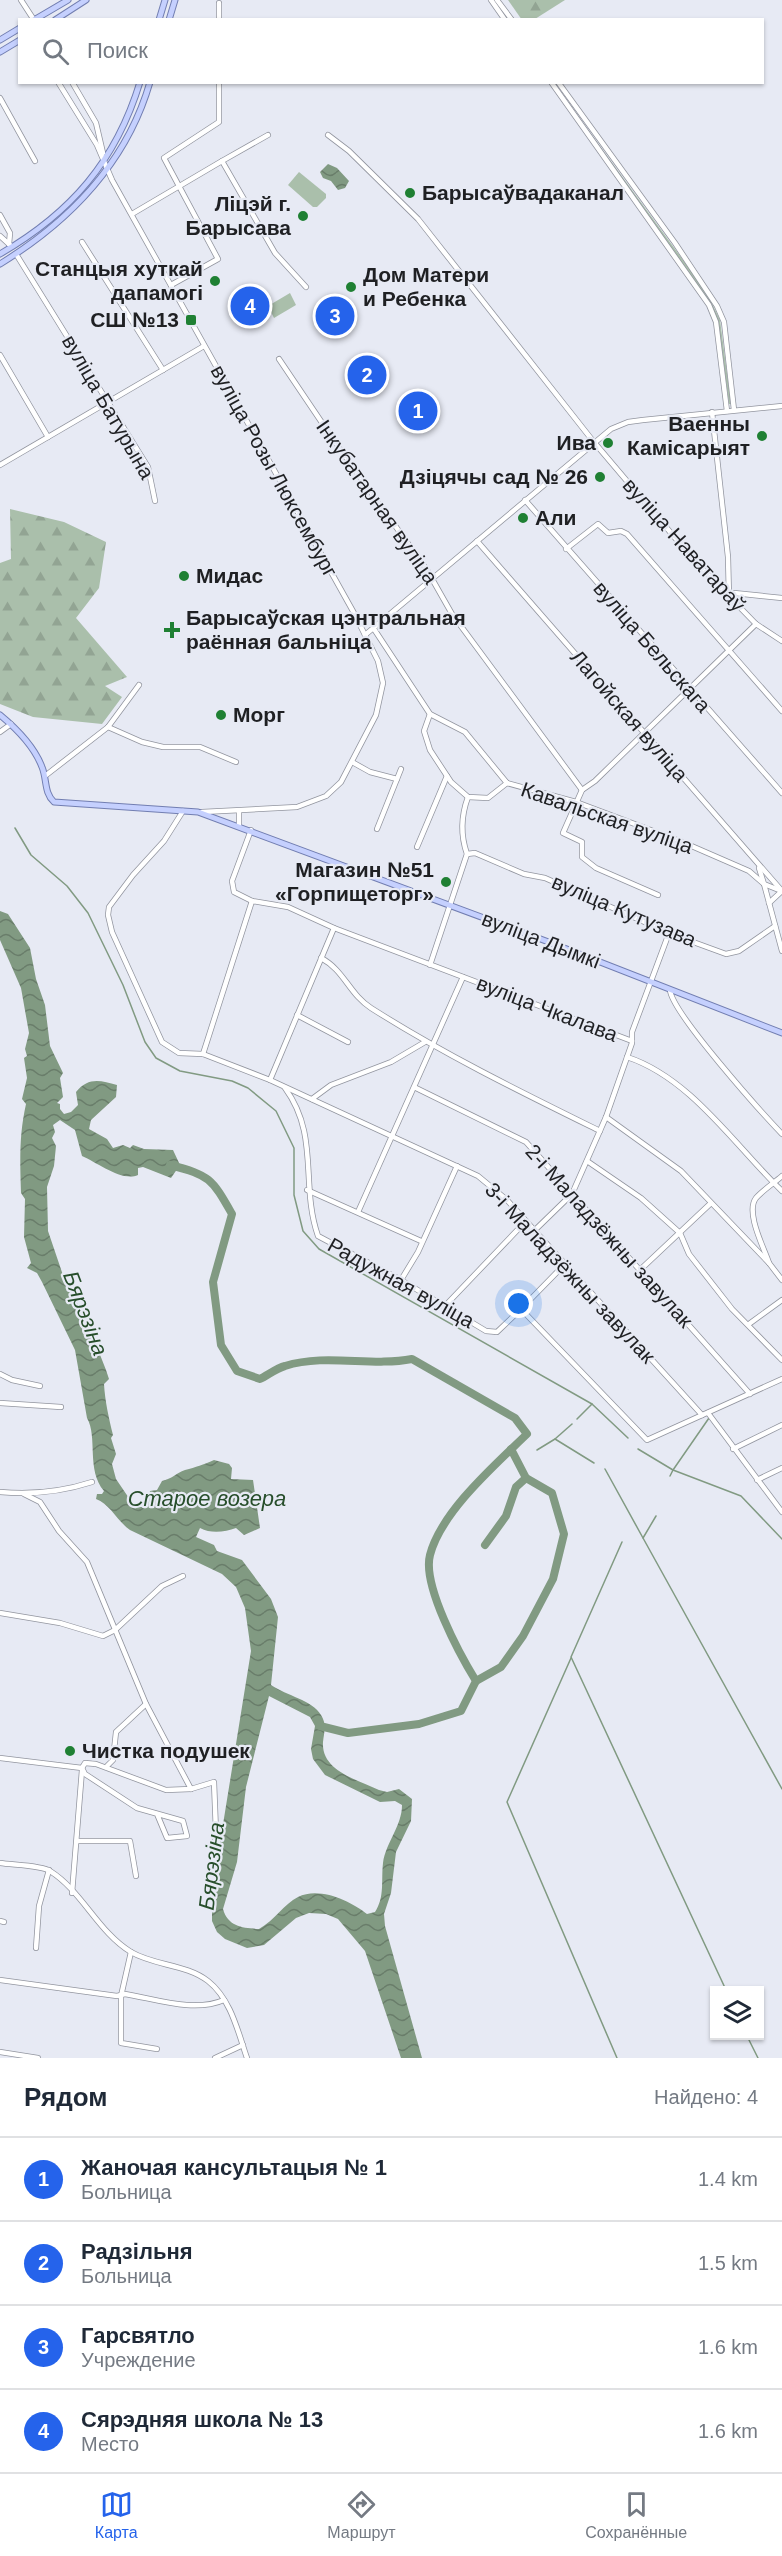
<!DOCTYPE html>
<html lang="ru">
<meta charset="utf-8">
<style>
body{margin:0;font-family:Arial,sans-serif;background:#f6f6f7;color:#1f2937}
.controls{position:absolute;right:18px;bottom:18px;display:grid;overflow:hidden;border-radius:0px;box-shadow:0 2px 4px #0004}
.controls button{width:54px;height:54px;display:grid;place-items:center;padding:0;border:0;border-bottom:2px solid #e0e1e3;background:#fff;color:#1f2937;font:30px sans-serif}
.you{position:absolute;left:519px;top:1304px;width:21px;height:21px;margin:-15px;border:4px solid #fff;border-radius:50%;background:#1a73e8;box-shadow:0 0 0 9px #1a73e833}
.badge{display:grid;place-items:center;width:39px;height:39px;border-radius:50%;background:#2563eb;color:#fff;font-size:20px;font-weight:700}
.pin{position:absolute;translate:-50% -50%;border:3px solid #fff;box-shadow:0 2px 6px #0006}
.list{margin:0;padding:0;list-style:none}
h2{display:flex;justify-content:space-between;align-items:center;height:78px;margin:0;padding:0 24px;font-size:26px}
h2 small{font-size:20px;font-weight:400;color:#747a83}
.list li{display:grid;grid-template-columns:39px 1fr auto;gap:18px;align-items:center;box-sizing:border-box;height:84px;padding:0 24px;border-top:2px solid #e0e1e3}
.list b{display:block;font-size:22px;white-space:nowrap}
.list p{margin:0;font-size:20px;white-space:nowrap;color:#747a83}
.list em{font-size:20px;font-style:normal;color:#747a83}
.icon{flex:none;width:33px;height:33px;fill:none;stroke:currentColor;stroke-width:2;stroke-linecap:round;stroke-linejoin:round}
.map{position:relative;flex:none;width:782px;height:2058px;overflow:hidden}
.search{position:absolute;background:#fff;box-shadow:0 2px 4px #0004;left:18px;right:18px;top:18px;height:66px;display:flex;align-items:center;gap:15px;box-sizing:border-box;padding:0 21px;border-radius:0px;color:#747a83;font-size:22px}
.sheet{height:414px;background:#fff}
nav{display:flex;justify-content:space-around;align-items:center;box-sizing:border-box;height:84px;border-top:2px solid #e0e1e3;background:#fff;font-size:16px;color:#747a83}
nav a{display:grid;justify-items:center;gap:3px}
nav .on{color:#2563eb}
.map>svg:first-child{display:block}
</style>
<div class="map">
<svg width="782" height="2058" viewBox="0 0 782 2058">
<defs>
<pattern id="forest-firs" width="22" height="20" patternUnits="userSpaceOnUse" patternTransform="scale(1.5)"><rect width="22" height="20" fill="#aabfab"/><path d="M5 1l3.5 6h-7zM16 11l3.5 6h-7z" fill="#92a493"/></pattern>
<pattern id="water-waves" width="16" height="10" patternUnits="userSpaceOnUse" patternTransform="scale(1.5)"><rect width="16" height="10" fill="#819a82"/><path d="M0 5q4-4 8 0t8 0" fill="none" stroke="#697d6a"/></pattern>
</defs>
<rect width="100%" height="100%" fill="#e7eaf4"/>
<g fill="#aabfab">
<path d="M 554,83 L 707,293 L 720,320 L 731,404 L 729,404 L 718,320 L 705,295 Z"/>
<path d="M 299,172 L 326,194 L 326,198 L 317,207 L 313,207 L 288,185 Z"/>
<path d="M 290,293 L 296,305 L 274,318 L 268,306 Z"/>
</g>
<g fill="url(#forest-firs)">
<path d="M 508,0 L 565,0 L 535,19 L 522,20 Z"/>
<path d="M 10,509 L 64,522 L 106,542 L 99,588 L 76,618 L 127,677 L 105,686 L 122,697 L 102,724 L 33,717 L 0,704 L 0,563 L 11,559 Z"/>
</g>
<g fill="url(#water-waves)" fill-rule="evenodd">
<path d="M 328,164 L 337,168 L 349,181 L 345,188 L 338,190 L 331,181 L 323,178 L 320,172 Z"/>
<path d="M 0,911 L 8,914 L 30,948 L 36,979 L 45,1005 L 50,1046 L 63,1073 L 60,1078 L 63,1097 L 57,1103 L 60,1104 L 60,1109 L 64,1114 L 71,1112 L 78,1105 L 76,1092 C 88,1077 100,1080 117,1085 L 116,1097 L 91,1120 L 89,1129 L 107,1139 L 113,1148 L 123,1145 L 130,1148 L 133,1145 L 144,1149 L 173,1150 L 180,1165 L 171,1178 L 143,1167 L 138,1168 L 138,1175 C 122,1182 98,1163 82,1156 L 75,1130 L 60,1120 L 53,1125 L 55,1132 L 52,1138 L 56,1146 L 54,1166 L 47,1187 L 48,1231 L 67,1287 L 84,1314 L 106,1370 L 109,1379 L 104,1384 C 105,1401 109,1419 113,1435 L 111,1438 L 116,1454 L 112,1464 L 116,1479 L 135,1507 L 147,1507 L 150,1491 L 157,1490 L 162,1481 C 172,1479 176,1473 185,1470 C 196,1467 203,1465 214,1460 L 229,1464 L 232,1468 L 231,1479 L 253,1480 L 260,1528 L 244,1535 L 236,1528 C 225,1532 211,1534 200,1528 L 196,1537 L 214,1545 L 217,1551 L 242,1560 L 271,1599 L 278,1617 L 271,1685 C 287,1696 312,1700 321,1715 C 327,1724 324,1733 323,1742 C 321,1771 358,1780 379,1790 L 387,1792 L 399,1789 L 412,1799 L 411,1821 L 396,1852 L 391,1893 L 384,1914 L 385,1926 L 422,2058 L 401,2058 L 365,1951 L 338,1919 L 326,1914 L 309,1913 L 296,1918 L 264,1945 L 247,1948 L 225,1939 L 217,1932 L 212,1921 L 212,1900 L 218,1889 L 220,1843 L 251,1651 L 245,1608 L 236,1587 L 222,1574 L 130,1530 C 117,1521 110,1504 96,1499 L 97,1494 L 102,1494 L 104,1491 C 86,1470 98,1437 87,1418 L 75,1350 L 42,1282 L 37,1273 L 27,1268 L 31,1263 L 24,1237 L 25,1199 L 21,1193 C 20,1161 19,1135 26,1104 L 22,1099 L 27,1078 L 24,1058 L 27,1056 L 25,1049 L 29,1033 L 21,988 L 0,940 ZM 269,1696 L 310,1717 L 315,1726 L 311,1749 L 313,1759 L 325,1775 L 380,1802 L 395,1801 L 402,1805 C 402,1826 386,1842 383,1863 C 381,1880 385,1897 375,1912 L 367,1914 C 351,1901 319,1886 298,1897 C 284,1904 275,1920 259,1929 C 243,1928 228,1927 223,1909 L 237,1862 L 246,1787 Z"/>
</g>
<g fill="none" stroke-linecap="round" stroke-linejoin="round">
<g stroke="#819a82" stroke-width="1.5">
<path d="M 15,828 L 31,855 L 67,886 L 88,913 L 123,985 L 145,1042 L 156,1058 L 180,1071 L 232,1081 L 248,1088 L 276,1111 L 294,1148 L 294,1195 L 303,1231 L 319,1249 L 592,1404"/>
<path d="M 709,1418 L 673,1470 L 741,1496 L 782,1539"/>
<path d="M 577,1419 L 592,1404 L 628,1438"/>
<path d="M 555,1439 L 572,1424"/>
<path d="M 638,1449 L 673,1470 L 670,1476"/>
<path d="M 537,1450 L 555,1439 L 594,1463"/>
<path d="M 605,1469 L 643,1538 L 656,1516"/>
<path d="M 643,1538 L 782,1789"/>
<path d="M 622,1542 L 571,1657 L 726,1990"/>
<path d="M 571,1658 L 507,1802 L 617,2058"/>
<path d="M 747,2036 L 758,2058"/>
</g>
<g stroke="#819a82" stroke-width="8">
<path d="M 170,1165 C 210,1175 212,1179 232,1214 L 213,1282 L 221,1345 L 237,1371 L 260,1379 C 268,1375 277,1368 285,1366 C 326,1353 371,1367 412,1359 L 515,1418 L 527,1434 C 495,1465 441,1512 430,1555 C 422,1585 460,1655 476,1681 L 461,1711 L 419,1724 L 348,1733 L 320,1726"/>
<path d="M 485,1545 L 506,1516 L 516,1487 L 526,1478"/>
<path d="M 476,1681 L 501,1667 L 523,1636 L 553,1579 L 564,1534 L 552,1493 L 526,1478 L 511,1449"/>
</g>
<defs>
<g id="minor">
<path d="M 21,0 L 34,20"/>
<path d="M 491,0 L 505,20"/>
<path d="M 497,0 L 512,20"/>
<path d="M 219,20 L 219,3"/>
<path d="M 58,82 L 97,145 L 112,180 L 354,613 L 378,661 L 383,683 L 376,715 L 341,782 L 326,796 L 297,807 L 202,812"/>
<path d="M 72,82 L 96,123 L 103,153"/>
<path d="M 551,82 L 709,305 L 716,322 L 727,411"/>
<path d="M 558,82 L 675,243 L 717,306 L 724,322 L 734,410"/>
<path d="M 0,98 L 35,161"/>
<path d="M 268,135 L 222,161 L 275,253 L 306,287"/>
<path d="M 328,135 L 349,151 L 418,219 L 593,441 L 693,559 L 756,624 L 782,641"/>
<path d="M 132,214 L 222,161"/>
<path d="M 0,215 L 10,233 L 9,244"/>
<path d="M 0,236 L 11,246"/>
<path d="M 82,242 L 163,370"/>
<path d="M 16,254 L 148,467 L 155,501"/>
<path d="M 171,285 L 218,259 L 164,158 L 219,122 L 219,82"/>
<path d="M 0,355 L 48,437"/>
<path d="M 279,359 L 337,445 L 427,570 L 452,614 L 582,790"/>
<path d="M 712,412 L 728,557 L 729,597"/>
<path d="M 0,465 L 204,346"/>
<path d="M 525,500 L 782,793"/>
<path d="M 477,541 L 782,891"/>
<path d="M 566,549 L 598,524 L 608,533 L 621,531 L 627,534 L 782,711"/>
<path d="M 729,597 L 734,593 L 782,598"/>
<path d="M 374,629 L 430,714 L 465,732 L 507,783 L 576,802 L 680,841 L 749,871 L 764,884 L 782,951"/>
<path d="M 365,635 L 611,429 L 628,422 L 643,420 L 782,406"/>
<path d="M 430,714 L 424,731 L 430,750 L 451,782 L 468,797 L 488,798 L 507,783"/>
<path d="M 108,727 L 142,742 L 163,747 L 200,747 L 236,762"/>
<path d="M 0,732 L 11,724"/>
<path d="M 352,762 L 370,772 L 397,779"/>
<path d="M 45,776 L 108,727 L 139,685"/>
<path d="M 183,811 L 164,841 L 133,875 L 109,907 L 108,915 L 112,932 L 162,1042 L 179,1053 L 203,1054 L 270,1080 L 478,1176 L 507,1200 L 702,1415"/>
<path d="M 239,826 L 239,811"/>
<path d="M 377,829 L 401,769"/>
<path d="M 251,830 L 232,881 L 234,892 L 252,901 L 288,907 L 334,928 L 632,1041"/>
<path d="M 417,847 L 447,776"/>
<path d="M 467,854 L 475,853 L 524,874 L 545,878 L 674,935 L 726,954 L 739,951 L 775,926"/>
<path d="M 759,868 L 764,884 L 779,890"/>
<path d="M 658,895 L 596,868 L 582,857 L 582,842 L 563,833 L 582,790 L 595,781 L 756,624"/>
<path d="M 769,903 L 782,891"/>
<path d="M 321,958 C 344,970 350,995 371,1008 C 445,1055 523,1093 600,1131"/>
<path d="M 430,965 L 467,854 C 460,834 461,816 468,797"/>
<path d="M 670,990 C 672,1013 762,1113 782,1134"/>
<path d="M 297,1015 L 348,1042"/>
<path d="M 203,1054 L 252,901"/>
<path d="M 627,1057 C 691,1078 735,1146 782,1191"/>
<path d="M 270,1080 L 334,928"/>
<path d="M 285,1088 C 320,1136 300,1184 318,1236 L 401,1280 L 486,1331 L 497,1332 L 521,1309 L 647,1440 L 782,1379"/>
<path d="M 416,1088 L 526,1142 L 750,1394"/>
<path d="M 312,1099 L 331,1085 L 391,1062 L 425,1042"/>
<path d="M 606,1117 L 681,1171 L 769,1263 L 782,1280"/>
<path d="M 587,1161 L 641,1198 L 680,1233 L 689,1254 L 732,1309 L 782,1360"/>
<path d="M 307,1190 L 421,1241"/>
<path d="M 358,1212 L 463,977"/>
<path d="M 535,1230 L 572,1194 L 606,1117 L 632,1043 L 632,1032 L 669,933"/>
<path d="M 769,1263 C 764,1248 745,1212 756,1198 C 763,1190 774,1183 782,1176"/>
<path d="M 641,1269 L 710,1204"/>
<path d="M 401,1280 L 418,1252 L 457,1166"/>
<path d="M 444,1307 L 526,1221"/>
<path d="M 521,1309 L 565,1264"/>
<path d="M 749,1324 L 782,1300"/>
<path d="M 0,1374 L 12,1380 L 40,1386"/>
<path d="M 0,1403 L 61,1407"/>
<path d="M 708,1413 L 782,1512"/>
<path d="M 733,1449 L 782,1425"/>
<path d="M 757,1480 L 782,1468"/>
<path d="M 0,1492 C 32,1495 61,1492 92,1482"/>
<path d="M 24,1494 L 40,1502 L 59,1531 L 87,1562 L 146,1704 L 191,1789"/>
<path d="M 0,1613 L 60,1623 L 103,1636 L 115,1630 L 162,1586 L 183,1576"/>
<path d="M 0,1758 L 82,1768 L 85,1763 L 96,1764 L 166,1790 L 191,1789 L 214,1782 L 216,1832 L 212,1869"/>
<path d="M 107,1766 L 113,1760 L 116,1732 L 146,1704"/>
<path d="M 82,1768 L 85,1774 L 137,1808 L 183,1821 L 187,1836 L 167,1838 L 157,1814"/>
<path d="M 77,1841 L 130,1841 L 136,1876"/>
<path d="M 0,1863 C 12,1865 41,1865 50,1871 C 82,1891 98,1932 131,1952 C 155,1966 186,1964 208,1981 C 231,1999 238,2032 247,2058"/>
<path d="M 72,1893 L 82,1770"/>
<path d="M 0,1921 L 4,1922"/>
<path d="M 36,1948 L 39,1906 L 49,1870"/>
<path d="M 131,1952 L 121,1996 L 121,2043 L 157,2049"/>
<path d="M 0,1980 L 117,1996 L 125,1994 C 156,1999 194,2013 224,2000"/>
<path d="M 0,2052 L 38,2058"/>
<path d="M 215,2058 L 243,2045"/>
</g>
<g id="major">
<path d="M 34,20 L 68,0"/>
<path d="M 55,20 L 86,0"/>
<path d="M 159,20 L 165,0"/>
<path d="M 169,20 L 175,0"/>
<path d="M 0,40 L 20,28"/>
<path d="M 0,52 L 20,40"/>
<path d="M 0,254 C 71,213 116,161 140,82"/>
<path d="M 0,264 C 70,221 127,162 150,82"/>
<path d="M 0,715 C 17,729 34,746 42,767 C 47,779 44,793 54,802 L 198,812 L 554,944 L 782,1033"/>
</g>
</defs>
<use href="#minor" stroke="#92959f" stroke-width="6"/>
<use href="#major" stroke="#727eb1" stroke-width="7"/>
<use href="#minor" stroke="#fff" stroke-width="4.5"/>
<use href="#major" stroke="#c5d0fe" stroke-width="5"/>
</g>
<g fill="#1f8033" stroke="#e7eaf4" stroke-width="2">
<circle cx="410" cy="193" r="6"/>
<circle cx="303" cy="216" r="6"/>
<circle cx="215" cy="281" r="6"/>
<circle cx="351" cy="287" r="6"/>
<rect x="185" y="314" width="12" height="12" rx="3"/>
<circle cx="762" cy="436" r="6"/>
<circle cx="608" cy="443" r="6"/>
<circle cx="600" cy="477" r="6"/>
<circle cx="523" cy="518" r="6"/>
<circle cx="184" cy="576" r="6"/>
<path d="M169 621h6v6h6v6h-6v6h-6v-6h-6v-6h6z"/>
<circle cx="221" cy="715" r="6"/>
<circle cx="446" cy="882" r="6"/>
<circle cx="70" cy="1751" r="6"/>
</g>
<g text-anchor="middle" stroke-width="4.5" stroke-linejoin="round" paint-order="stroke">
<g font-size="21" font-weight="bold" fill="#1f2023" stroke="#e7eaf4" text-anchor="start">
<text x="422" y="200">Барысаўвадаканал</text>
<text x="291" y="211" text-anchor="end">Ліцэй г.<tspan x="291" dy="24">Барысава</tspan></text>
<text x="203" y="276" text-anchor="end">Станцыя хуткай<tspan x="203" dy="24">дапамогі</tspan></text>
<text x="363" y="282">Дом Матери<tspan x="363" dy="24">и Ребенка</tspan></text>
<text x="179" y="327" text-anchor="end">СШ №13</text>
<text x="750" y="431" text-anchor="end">Ваенны<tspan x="750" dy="24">Камісарыят</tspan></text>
<text x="596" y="450" text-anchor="end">Ива</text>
<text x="588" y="484" text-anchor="end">Дзіцячы сад № 26</text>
<text x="535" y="525">Али</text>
<text x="196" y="583">Мидас</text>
<text x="186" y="625">Барысаўская цэнтральная<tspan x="186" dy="24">раённая бальніца</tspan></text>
<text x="233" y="722">Морг</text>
<text x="434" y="877" text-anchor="end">Магазин №51<tspan x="434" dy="24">«Горпищеторг»</tspan></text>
<text x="82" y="1758">Чистка подушек</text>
</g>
<g font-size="21" fill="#1f2023" stroke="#e7eaf4">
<text transform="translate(108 407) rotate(60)" y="7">вуліца Батурына</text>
<text transform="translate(274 471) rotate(61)" y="7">вуліца Розы Люксембург</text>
<text transform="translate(377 502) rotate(55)" y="7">Інкубатарная вуліца</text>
<text transform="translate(684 545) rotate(48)" y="7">вуліца Наватараў</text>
<text transform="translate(652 647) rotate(49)" y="7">вуліца Бельскага</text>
<text transform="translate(629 716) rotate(49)" y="7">Лагойская вуліца</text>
<text transform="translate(607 818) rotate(19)" y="7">Кавальская вуліца</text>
<text transform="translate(624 911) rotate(23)" y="7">вуліца Кутузава</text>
<text transform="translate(541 940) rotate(21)" y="7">вуліца Дымкі</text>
<text transform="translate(547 1009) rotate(21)" y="7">вуліца Чкалава</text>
<text transform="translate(609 1236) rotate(48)" y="7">2-і Маладзёжны завулак</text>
<text transform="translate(570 1273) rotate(47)" y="7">3-і Маладзёжны завулак</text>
<text transform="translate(401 1283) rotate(29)" y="7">Радужная вуліца</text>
</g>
<g font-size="22" font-style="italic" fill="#274e2b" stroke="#e7eaf4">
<text transform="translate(86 1313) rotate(69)" y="8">Бярэзіна</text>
<text x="207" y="1506">Старое возера</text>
<text transform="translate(211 1866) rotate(-83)" y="8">Бярэзіна</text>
</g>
</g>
</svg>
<div class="controls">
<button><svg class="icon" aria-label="layers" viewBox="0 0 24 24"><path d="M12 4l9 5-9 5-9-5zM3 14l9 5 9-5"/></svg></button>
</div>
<div class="you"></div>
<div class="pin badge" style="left:418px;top:411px">1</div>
<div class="pin badge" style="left:367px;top:375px">2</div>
<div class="pin badge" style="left:335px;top:316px">3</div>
<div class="pin badge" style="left:250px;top:306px">4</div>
<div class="search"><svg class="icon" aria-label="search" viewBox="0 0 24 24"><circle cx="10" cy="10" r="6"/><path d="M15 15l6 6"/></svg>Поиск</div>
</div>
<section class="sheet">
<h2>Рядом<small>Найдено: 4</small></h2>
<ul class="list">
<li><span class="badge">1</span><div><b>Жаночая кансультацыя № 1</b><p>Больница</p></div><em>1.4 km</em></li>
<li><span class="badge">2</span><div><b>Радзільня</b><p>Больница</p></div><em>1.5 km</em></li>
<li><span class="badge">3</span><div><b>Гарсвятло</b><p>Учреждение</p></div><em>1.6 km</em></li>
<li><span class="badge">4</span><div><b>Сярэдняя школа № 13</b><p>Место</p></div><em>1.6 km</em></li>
</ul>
</section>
<nav>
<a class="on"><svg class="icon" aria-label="map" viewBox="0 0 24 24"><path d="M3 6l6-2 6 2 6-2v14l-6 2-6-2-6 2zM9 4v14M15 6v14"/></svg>Карта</a>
<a><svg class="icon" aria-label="directions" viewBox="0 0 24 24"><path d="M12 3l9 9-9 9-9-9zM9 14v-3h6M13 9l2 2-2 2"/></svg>Маршрут</a>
<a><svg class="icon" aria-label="saved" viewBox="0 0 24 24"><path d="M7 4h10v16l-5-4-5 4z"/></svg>Сохранённые</a>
</nav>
